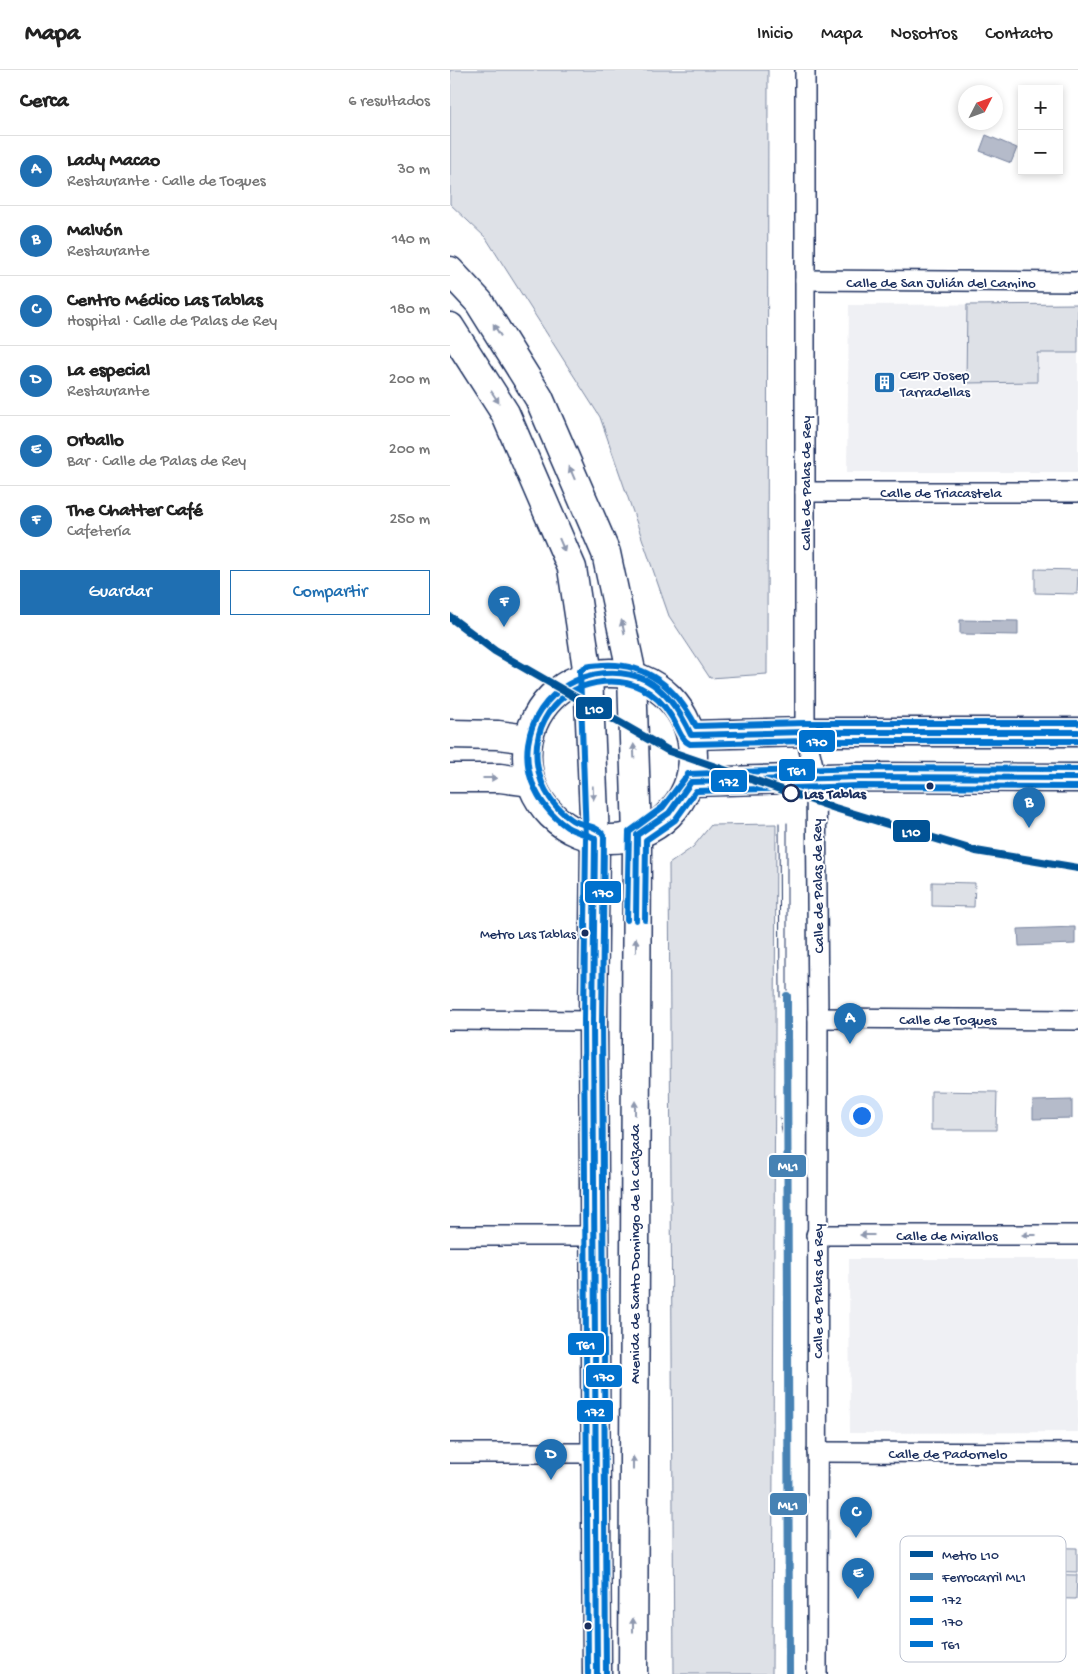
<!DOCTYPE html>
<html lang="es">
<meta charset="utf-8">
<style>
body{margin:0;font-family:"Gochi Hand",sans-serif;background:#f2f2f2;color:#222}
.controls{position:absolute;right:15px;top:15px;display:grid;overflow:hidden;border-radius:0px;box-shadow:0 2px 8px #0003}
.controls button{width:45px;height:45px;display:grid;place-items:center;padding:0;border:0;border-bottom:1px solid #e0e0e0;background:#fff;color:#222;font:25px sans-serif}
.compass{position:absolute;left:508px;top:15px;width:45px;height:45px;border-radius:50%;background:#fff;box-shadow:0 2px 8px #0003;rotate:48deg}
.you{position:absolute;left:411px;top:1045px;width:18px;height:18px;margin:-12px;border:4px solid #fff;border-radius:50%;background:#1a73e8;box-shadow:0 0 0 8px #1a73e833}
.badge{display:grid;place-items:center;width:32px;height:32px;border-radius:50%;background:#1f6fb2;color:#fff;font-size:16px;font-weight:700}
.pin{position:absolute;translate:-50% -41px;filter:drop-shadow(0 1px 2px #0008)}
.pin::after{content:'';position:absolute;top:26px;width:18px;height:15px;background:inherit;clip-path:polygon(0 0,100% 0,50% 100%)}
.list{margin:0;padding:0;list-style:none}
h2{display:flex;justify-content:space-between;align-items:center;height:65px;margin:0;padding:0 20px;font-size:21px}
h2 small{font-size:16px;font-weight:400;color:#767676}
.list li{display:grid;grid-template-columns:32px 1fr auto;gap:15px;align-items:center;box-sizing:border-box;height:70px;padding:0 20px;border-top:1px solid #e0e0e0}
.list b{display:block;font-size:19px;white-space:nowrap}
.list p{margin:0;font-size:16px;white-space:nowrap;color:#767676}
.list em{font-size:16px;font-style:normal;color:#767676}
.actions{display:flex;gap:10px;padding:15px 20px}
.actions a{flex:1;padding:11px 0;border:1px solid #1f6fb2;border-radius:0px;text-align:center;font-size:18px;color:#1f6fb2}
.actions .main{background:#1f6fb2;color:#fff}
.map{position:relative;flex:none;width:628px;height:1604px;overflow:hidden}
header{display:flex;align-items:center;gap:30px;box-sizing:border-box;height:70px;padding:0 25px;background:#fff;border-bottom:1px solid #e0e0e0}
header strong{font-size:24px}
nav{display:flex;gap:28px;margin-inline-start:auto;font-size:18px}
main{display:flex}
aside{flex:1;background:#fff}
.map>svg:first-child{display:block}
</style>
<header>
<strong>Mapa</strong>
<nav><a>Inicio</a><a>Mapa</a><a>Nosotros</a><a>Contacto</a></nav>
</header>
<main>
<aside>
<h2>Cerca<small>6 resultados</small></h2>
<ul class="list">
<li><span class="badge">A</span><div><b>Lady Macao</b><p>Restaurante · Calle de Toques</p></div><em>30 m</em></li>
<li><span class="badge">B</span><div><b>Malvón</b><p>Restaurante</p></div><em>140 m</em></li>
<li><span class="badge">C</span><div><b>Centro Médico Las Tablas</b><p>Hospital · Calle de Palas de Rey</p></div><em>180 m</em></li>
<li><span class="badge">D</span><div><b>La especial</b><p>Restaurante</p></div><em>200 m</em></li>
<li><span class="badge">E</span><div><b>Orballo</b><p>Bar · Calle de Palas de Rey</p></div><em>200 m</em></li>
<li><span class="badge">F</span><div><b>The Chatter Café</b><p>Cafetería</p></div><em>250 m</em></li>
</ul>
<div class="actions"><a class="main">Guardar</a><a>Compartir</a></div>
</aside>
<div class="map">
<svg width="628" height="1604" viewBox="0 0 628 1604">
<rect width="100%" height="100%" fill="#fff"/>
<filter id="ink" filterUnits="userSpaceOnUse"><feTurbulence type="fractalNoise" baseFrequency=".02" numOctaves="2"/><feDisplacementMap in="SourceGraphic" scale="10" xChannelSelector="R" yChannelSelector="G"/><feConvolveMatrix kernelMatrix="1 2 1 2 8 2 1 2 1" color-interpolation-filters="sRGB"/></filter>
<g filter="url(#ink)">
<g fill="#eff0f4">
<path d="M 628,234 L 628,402 L 397,402 L 399,235 Z"/>
<path d="M 399,1189 L 628,1189 L 628,1362 L 400,1363 Z"/>
</g>
<g fill="#dee1e7" stroke="#7c88a2">
<path d="M 0,0 L 318,0 L 317,604 L 260,608 L 219,546 L 150,347 L 36,168 L 0,134 Z"/>
<path d="M 628,234 L 628,283 L 587,283 L 587,312 L 516,313 L 517,235 Z"/>
<path d="M 585,499 L 628,500 L 627,524 L 585,523 Z"/>
<path d="M 326,754 L 322,1604 L 224,1604 L 219,794 L 243,777 L 261,755 Z"/>
<path d="M 482,812 L 525,813 L 524,837 L 482,836 Z"/>
<path d="M 481,1021 L 547,1022 L 546,1060 L 481,1060 Z"/>
<path d="M 578,1477 L 627,1478 L 627,1502 L 578,1501 Z"/>
<path d="M 577,1504 L 627,1505 L 626,1529 L 577,1528 Z"/>
</g>
<g fill="#b5bbca" stroke="#77839f">
<path d="M 536,65 L 567,78 L 561,93 L 530,81 Z"/>
<path d="M 510,550 L 568,551 L 568,565 L 510,564 Z"/>
<path d="M 625,857 L 625,874 L 569,876 L 568,859 Z"/>
<path d="M 622,1030 L 622,1048 L 583,1049 L 583,1031 Z"/>
</g>
<g fill="none" stroke-linecap="round" stroke-linejoin="round">
<defs>
<g id="street">
<path d="M 355,0 L 355,662 L 366,708 L 368,948 L 367,1604"/>
<path d="M 355,210 L 628,212"/>
<path d="M 355,422 L 628,422"/>
<path d="M 368,948 L 628,950"/>
<path d="M 0,950 L 143,951"/>
<path d="M 366,1165 L 628,1165"/>
<path d="M 0,1166 L 146,1166"/>
<path d="M 367,1382 L 628,1383"/>
<path d="M 0,1383 L 146,1383"/>
</g>
<g id="secondary">
<path d="M 0,201 L 29,232 L 89,328 L 156,483 L 182,605 L 187,765 L 183,1604"/>
<path d="M 0,257 L 55,343 L 122,498 L 138,605 L 145,768 L 143,951 L 147,1604"/>
<circle cx="160" cy="686" r="83"/>
<path d="M 0,664 L 48,665 L 78,669"/>
<path d="M 241,665 L 355,662 L 628,662"/>
<path d="M 0,708 L 50,708 L 81,712"/>
<path d="M 241,712 L 409,707 L 628,708"/>
</g>
</defs>
<use href="#street" stroke="#1b2f5e" stroke-width="22"/>
<use href="#secondary" stroke="#1b2f5e" stroke-width="31"/>
<use href="#street" stroke="#fff" stroke-width="19"/>
<use href="#secondary" stroke="#fff" stroke-width="28"/>
<g stroke="#1b2f5e" stroke-width="1">
<path d="M 329,753 L 330,927"/>
<path d="M 337,753 L 337,926"/>
<path d="M 330,1048 L 338,1102"/>
</g>
<defs>
<g id="bus-1">
<path d="M 186,850 L 187,765 L 219,743 L 241,712 L 409,707 L 628,708"/>
<path d="M 147,1604 L 143,951 L 145,768 C 136,764 125,762 117,757 C 101,746 89,730 82,712 C 64,659 100,608 155,603 C 168,602 183,604 196,610 C 218,622 231,643 241,665 L 355,662 L 628,662"/>
</g>
<g id="bus-2">
<path d="M 195,850 L 196,770 L 225,750 L 246,721 L 409,716 L 628,717"/>
<path d="M 156,1604 L 152,951 L 154,767 C 150,755 131,756 122,750 C 113,744 106,737 100,728 C 74,689 86,635 131,617 C 150,610 173,609 191,618 C 203,624 214,634 221,646 C 227,654 230,670 240,674 L 355,671 L 628,671"/>
</g>
<g id="bus-3">
<path d="M 177,850 L 179,762 L 213,737 L 238,704 L 409,698 L 628,699"/>
<path d="M 138,1604 L 134,951 L 136,768 L 130,601 C 135,595 144,596 152,595 C 197,592 226,618 246,656 L 355,653 L 628,653"/>
</g>
</defs>
<use href="#bus-1" stroke="#fff" stroke-width="10"/>
<use href="#bus-2" stroke="#fff" stroke-width="10"/>
<use href="#bus-3" stroke="#fff" stroke-width="10"/>
<use href="#bus-1" stroke="#0072ce" stroke-width="6"/>
<use href="#bus-2" stroke="#0072ce" stroke-width="6"/>
<use href="#bus-3" stroke="#0072ce" stroke-width="6"/>
<defs>
<path id="rail-1" d="M 337,926 L 339,1604"/>
</defs>
<use href="#rail-1" stroke="#fff" stroke-width="11"/>
<use href="#rail-1" stroke="#4682b4" stroke-width="8"/>
<defs>
<path id="metro-1" d="M 0,547 L 45,581 L 219,681 L 385,738 L 526,781 L 628,798"/>
</defs>
<use href="#metro-1" stroke="#fff" stroke-width="11"/>
<use href="#metro-1" stroke="#015396" stroke-width="8"/>
</g>
<defs><path id="oneway-solid" d="M-6-.8H1V-3.2L6.5 0L1 3.2V.8H-6Z" transform="scale(1.25)"/></defs>
<g fill="#8d97ae">
<use href="#oneway-solid" transform="translate(47 260) rotate(-122)"/>
<use href="#oneway-solid" transform="translate(45 327) rotate(57)"/>
<use href="#oneway-solid" transform="translate(122 403) rotate(-113)"/>
<use href="#oneway-solid" transform="translate(112 475) rotate(67)"/>
<use href="#oneway-solid" transform="translate(173 557) rotate(-103)"/>
<use href="#oneway-solid" transform="translate(184 681) rotate(-92)"/>
<use href="#oneway-solid" transform="translate(40 708)"/>
<use href="#oneway-solid" transform="translate(143 723) rotate(87)"/>
<use href="#oneway-solid" transform="translate(186 875) rotate(-90)"/>
<use href="#oneway-solid" transform="translate(185 1038) rotate(-90)"/>
<use href="#oneway-solid" transform="translate(417 1165) rotate(-180)"/>
<use href="#oneway-solid" transform="translate(579 1165) rotate(-180)"/>
<use href="#oneway-solid" transform="translate(183 1393) rotate(-90)"/>
<use href="#oneway-solid" transform="translate(183 1555) rotate(-90)"/>
</g>
</g>
<defs>
<symbol id="building-square" viewBox="-11 -11 22 22"><rect x="-9" y="-9" width="18" height="18" rx="4" fill="#1f6fb2" stroke="#fff"/><path d="M-4-6H4V6H1V3H-1V6H-4ZM-2.5-4.3h1.7v1.8h-1.7ZM.8-4.3h1.7v1.8H.8ZM-2.5-1h1.7V.8h-1.7ZM.8-1h1.7V.8H.8Z" fill="#fff"/></symbol>
</defs>
<g fill-rule="evenodd">
<use href="#building-square" x="422" y="300" width="25" height="25"/>
</g>
<g fill="#1b2f5e" stroke="#fff" stroke-width="2">
<circle cx="480" cy="716" r="4.5"/>
<circle cx="135" cy="863" r="4.5"/>
<circle cx="138" cy="1556" r="4.5"/>
</g>
<circle fill="#fff" stroke="#1b2f5e" stroke-width="2.5" cx="341" cy="723" r="8"/>
<g text-anchor="middle" stroke-width="4" stroke-linejoin="round" paint-order="stroke">
<g font-size="14" fill="#1b2f5e" stroke="#fff" text-anchor="end">
<text x="126" y="868">Metro Las Tablas</text>
</g>
<g font-size="15" fill="#1b2f5e" stroke="#fff">
<text x="491" y="217">Calle de San Julián del Camino</text>
<text transform="translate(355 413) rotate(-90)" y="5">Calle de Palas de Rey</text>
<text x="491" y="427">Calle de Triacastela</text>
<text transform="translate(367 816) rotate(-91)" y="5">Calle de Palas de Rey</text>
<text x="498" y="954">Calle de Toques</text>
<text x="497" y="1170">Calle de Mirallos</text>
<text transform="translate(184 1184) rotate(-90)" y="5">Avenida de Santo Domingo de la Calzada</text>
<text transform="translate(367 1221) rotate(-90)" y="5">Calle de Palas de Rey</text>
<text x="498" y="1388">Calle de Padornelo</text>
</g>
<g font-size="15" fill="#1b2f5e" stroke="#fff" text-anchor="start">
<text x="450" y="309">CEIP Josep<tspan x="450" dy="17">Tarradellas</tspan></text>
</g>
<g font-size="15" font-weight="bold" fill="#1b2f5e" stroke="#fff" text-anchor="start">
<text x="354" y="728">Las Tablas</text>
</g>
</g>
<rect x="450" y="1466" width="166" height="126" rx="8" fill="#fff" stroke="#bbc1cf" stroke-width="1"/>
<rect x="460" y="1481" width="23" height="6" fill="#015396"/>
<rect x="460" y="1503" width="23" height="7" fill="#4682b4"/>
<rect x="460" y="1526" width="23" height="6" fill="#0072ce"/>
<rect x="460" y="1548" width="23" height="7" fill="#0072ce"/>
<rect x="460" y="1571" width="23" height="6" fill="#0072ce"/>
<g font-size="14" fill="#1b2f5e">
<text x="492" y="1489">Metro L10</text>
<text x="492" y="1511">Ferrocarril ML1</text>
<text x="492" y="1534">172</text>
<text x="492" y="1556">170</text>
<text x="492" y="1579">T61</text>
</g>
<g stroke="#fff" stroke-width="2">
<rect x="125" y="626" width="38" height="24" rx="5" fill="#015396"/>
<rect x="348" y="659" width="38" height="24" rx="5" fill="#0072ce"/>
<rect x="328" y="688" width="38" height="24" rx="5" fill="#0072ce"/>
<rect x="260" y="699" width="38" height="24" rx="5" fill="#0072ce"/>
<rect x="442" y="749" width="39" height="24" rx="5" fill="#015396"/>
<rect x="134" y="810" width="38" height="24" rx="5" fill="#0072ce"/>
<rect x="318" y="1084" width="39" height="24" rx="5" fill="#4682b4"/>
<rect x="117" y="1262" width="38" height="24" rx="5" fill="#0072ce"/>
<rect x="135" y="1294" width="38" height="24" rx="5" fill="#0072ce"/>
<rect x="126" y="1329" width="38" height="24" rx="5" fill="#0072ce"/>
<rect x="319" y="1422" width="39" height="24" rx="5" fill="#4682b4"/>
</g>
<g font-size="14" text-anchor="middle" font-weight="bold" fill="#fff">
<text x="144" y="643">L10</text>
<text x="367" y="676">170</text>
<text x="347" y="705">T61</text>
<text x="279" y="716">172</text>
<text x="461" y="766">L10</text>
<text x="153" y="827">170</text>
<text x="338" y="1100">ML1</text>
<text x="136" y="1279">T61</text>
<text x="154" y="1311">170</text>
<text x="145" y="1346">172</text>
<text x="338" y="1439">ML1</text>
</g>
</svg>
<div class="controls">
<button>+</button>
<button>−</button>
</div>
<svg class="compass" viewBox="-18 -18 36 36"><path d="M0-13l5 13h-10z" fill="#e53935"/><path d="M0 13l5-13h-10z" fill="#767676"/></svg>
<div class="you"></div>
<div class="pin badge" style="left:400px;top:974px">A</div>
<div class="pin badge" style="left:579px;top:758px">B</div>
<div class="pin badge" style="left:406px;top:1468px">C</div>
<div class="pin badge" style="left:101px;top:1410px">D</div>
<div class="pin badge" style="left:408px;top:1529px">E</div>
<div class="pin badge" style="left:54px;top:557px">F</div>
</div>
</main>
